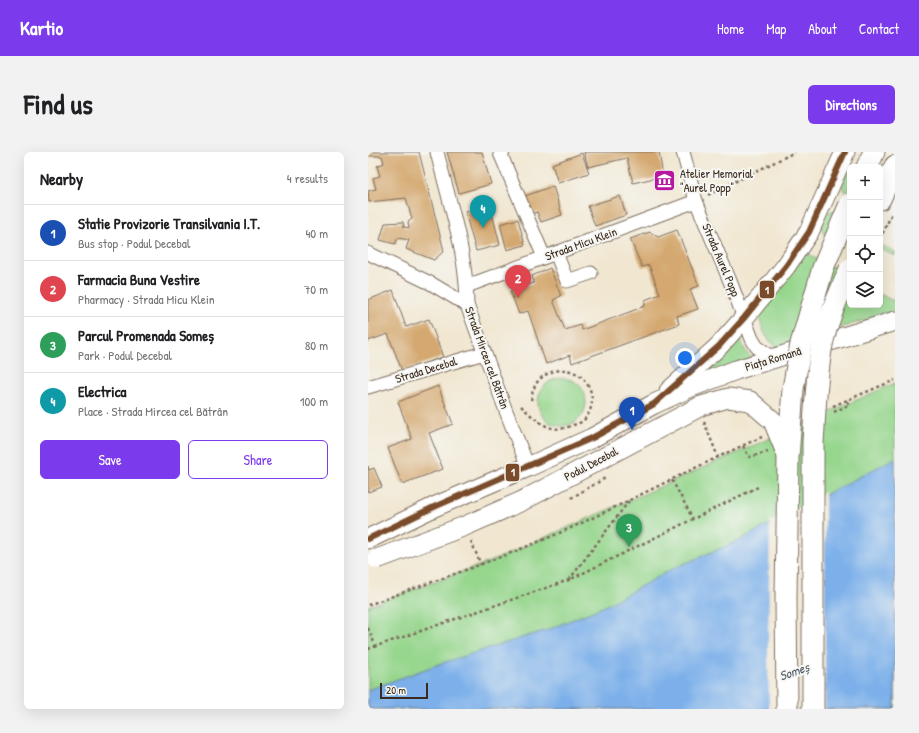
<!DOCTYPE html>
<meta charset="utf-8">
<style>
body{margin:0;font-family:"Patrick Hand",sans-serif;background:#f2f2f2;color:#202124}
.controls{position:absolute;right:12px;top:12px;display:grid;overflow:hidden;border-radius:6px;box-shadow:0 4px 16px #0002}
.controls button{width:36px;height:36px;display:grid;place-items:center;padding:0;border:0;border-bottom:1px solid #e0e0e0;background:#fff;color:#202124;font:20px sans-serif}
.scale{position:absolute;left:12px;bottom:10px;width:48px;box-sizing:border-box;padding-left:4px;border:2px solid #3b2a1e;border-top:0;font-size:11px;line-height:14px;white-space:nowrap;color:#3b2a1e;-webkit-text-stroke:3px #f6f6f2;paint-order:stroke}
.you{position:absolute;left:317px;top:206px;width:14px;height:14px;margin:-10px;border:3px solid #fff;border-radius:50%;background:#1a73e8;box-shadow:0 0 0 6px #1a73e833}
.badge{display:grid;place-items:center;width:26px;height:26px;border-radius:50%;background:#7c3aed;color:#fff;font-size:13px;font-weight:700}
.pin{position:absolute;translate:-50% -33px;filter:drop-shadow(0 1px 2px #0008)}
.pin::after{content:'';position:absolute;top:21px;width:14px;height:12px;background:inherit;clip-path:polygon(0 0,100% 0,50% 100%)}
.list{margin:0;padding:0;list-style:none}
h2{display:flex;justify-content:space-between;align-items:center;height:52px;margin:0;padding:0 16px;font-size:17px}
h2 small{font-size:13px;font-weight:400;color:#757577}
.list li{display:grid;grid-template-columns:26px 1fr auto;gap:12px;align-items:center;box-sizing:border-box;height:56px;padding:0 16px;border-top:1px solid #e0e0e0}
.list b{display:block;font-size:15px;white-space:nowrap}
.list p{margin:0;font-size:13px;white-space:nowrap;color:#757577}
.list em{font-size:13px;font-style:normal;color:#757577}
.actions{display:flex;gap:8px;padding:12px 16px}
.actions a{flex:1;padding:9px 0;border:1px solid #7c3aed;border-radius:6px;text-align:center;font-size:14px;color:#7c3aed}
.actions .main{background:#7c3aed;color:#fff}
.icon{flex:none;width:22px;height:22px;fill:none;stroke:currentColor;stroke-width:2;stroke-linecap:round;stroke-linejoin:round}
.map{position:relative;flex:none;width:527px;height:557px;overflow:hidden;border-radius:6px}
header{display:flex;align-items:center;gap:24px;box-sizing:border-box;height:56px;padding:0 20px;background:#7c3aed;color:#fff}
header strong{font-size:19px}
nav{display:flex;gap:22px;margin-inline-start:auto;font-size:14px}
.intro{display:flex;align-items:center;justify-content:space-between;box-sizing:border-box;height:96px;padding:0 24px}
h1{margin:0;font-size:28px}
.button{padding:10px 18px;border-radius:6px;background:#7c3aed;color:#fff;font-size:14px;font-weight:700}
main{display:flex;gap:24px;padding:0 24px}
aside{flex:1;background:#fff;border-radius:6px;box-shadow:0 4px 16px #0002}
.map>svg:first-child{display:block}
</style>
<header>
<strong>Kartio</strong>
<nav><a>Home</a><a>Map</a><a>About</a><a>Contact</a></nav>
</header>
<div class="intro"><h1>Find us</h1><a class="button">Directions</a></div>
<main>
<aside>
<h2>Nearby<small>4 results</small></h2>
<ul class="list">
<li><span class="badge" style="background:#1a4fb4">1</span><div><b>Statie Provizorie Transilvania I.T.</b><p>Bus stop · Podul Decebal</p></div><em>40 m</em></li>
<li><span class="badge" style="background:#e0444e">2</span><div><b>Farmacia Buna Vestire</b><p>Pharmacy · Strada Micu Klein</p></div><em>70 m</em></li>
<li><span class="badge" style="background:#2e9e5b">3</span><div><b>Parcul Promenada Someș</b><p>Park · Podul Decebal</p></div><em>80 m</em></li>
<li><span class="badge" style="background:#0f9aa8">4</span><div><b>Electrica</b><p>Place · Strada Mircea cel Bătrân</p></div><em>100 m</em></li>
</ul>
<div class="actions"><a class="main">Save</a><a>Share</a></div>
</aside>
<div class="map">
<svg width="527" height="557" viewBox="0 0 527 557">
<rect width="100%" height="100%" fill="#f6f6f2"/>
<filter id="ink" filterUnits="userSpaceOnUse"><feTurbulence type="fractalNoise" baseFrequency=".025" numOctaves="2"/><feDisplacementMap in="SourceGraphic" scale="8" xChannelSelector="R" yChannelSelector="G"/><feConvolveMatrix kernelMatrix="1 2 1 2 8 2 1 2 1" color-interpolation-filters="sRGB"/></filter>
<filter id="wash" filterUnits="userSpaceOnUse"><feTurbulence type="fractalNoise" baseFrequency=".012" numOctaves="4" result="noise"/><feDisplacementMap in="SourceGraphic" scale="16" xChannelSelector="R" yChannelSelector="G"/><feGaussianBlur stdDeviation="0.9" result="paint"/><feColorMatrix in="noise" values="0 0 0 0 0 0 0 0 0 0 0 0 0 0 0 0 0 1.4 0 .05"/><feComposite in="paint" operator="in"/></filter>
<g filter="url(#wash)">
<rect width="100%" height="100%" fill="#f1e7d1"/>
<g fill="#96d68d" stroke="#688056">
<path d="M 481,17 L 482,17 L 482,39 L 480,42 L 474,35 L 472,29 L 475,19 Z"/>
<path d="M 467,58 L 474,60 L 461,86 C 450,76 451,73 457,61 Z"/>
<path d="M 514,93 L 527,100 L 527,104 L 512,97 Z"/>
<path d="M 439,101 L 482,125 L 482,153 L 512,153 L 512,142 L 525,149 L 527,145 L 527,159 L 410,195 C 398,189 395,178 391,166 L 432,103 Z"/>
<path d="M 370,182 C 374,193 377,200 386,208 L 331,226 L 356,200 Z"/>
<circle cx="194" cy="250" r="24"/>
<path d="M 527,231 L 527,557 L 0,557 L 0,454 L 124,409 Z"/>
</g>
<path fill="#7db0ea" stroke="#5c6d84" d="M 527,306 L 527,557 L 0,557 L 0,538 L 71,512 L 179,478 L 237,454 L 306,416 L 370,389 Z"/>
<path fill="#f1e7d1" d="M 457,340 L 457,557 L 401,557 L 400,497 L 402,370 Z"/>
<g id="blocks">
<g fill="#d4a86f">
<path d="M 0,0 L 51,0 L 76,99 L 66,108 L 38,97 L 41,88 L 30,86 L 27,92 L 12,88 L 17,71 L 35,70 L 36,75 L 41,76 L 40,70 L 44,67 L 38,46 L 1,50 L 0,39 L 8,37 L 5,26 L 12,24 L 9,14 L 16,11 L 14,4 L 0,4 Z"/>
<path d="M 79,0 L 114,0 L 123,32 L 91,41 Z"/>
<path d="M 216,0 L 291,0 L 295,24 L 265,31 L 259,6 L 220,15 Z"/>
<path d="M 214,1 L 221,21 L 190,31 L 184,12 Z"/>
<path d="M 185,34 L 194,63 L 173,70 L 169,60 L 163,62 L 157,44 Z"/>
<path d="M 252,44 L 258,63 L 227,74 L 220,54 Z"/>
<path d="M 122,53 L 132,93 L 108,99 L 97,60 Z"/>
<path d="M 150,67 L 157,93 L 139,98 L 132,72 Z"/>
<path d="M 309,78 L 331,134 L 322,137 L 330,157 L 309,164 L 311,172 L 204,211 L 202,203 L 178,212 L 160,159 L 151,162 L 142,139 L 166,131 L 164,124 L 182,116 L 193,144 L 185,148 L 197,178 L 213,173 L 214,178 L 277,154 L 277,148 L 292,142 L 281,113 L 274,115 L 262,87 L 282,80 L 290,85 Z"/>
<path d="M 25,138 L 38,175 L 61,167 L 75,205 L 34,219 L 20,182 L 0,189 L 0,148 Z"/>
<path d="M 70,234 L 85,272 L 61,281 L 75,317 L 34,332 L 20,296 L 44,287 L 30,250 Z"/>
<path d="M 0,314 L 1,318 L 6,316 L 14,335 L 0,340 Z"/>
</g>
</g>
</g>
<g filter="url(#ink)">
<use href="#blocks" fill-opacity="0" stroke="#7b6c5d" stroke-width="1"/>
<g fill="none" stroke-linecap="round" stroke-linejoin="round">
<defs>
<g id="street">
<path d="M 69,0 C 81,50 99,101 99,153 L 138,259 L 160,315"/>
<path d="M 135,0 L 132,1 L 176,105"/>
<path d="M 315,0 L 328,49 L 362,129 L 384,187 L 389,195 L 407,207"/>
<path d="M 0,101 L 64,132 L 99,153"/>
<path d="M 188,101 L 199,129 L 223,121"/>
<path d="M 99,134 L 328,49"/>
<path d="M 0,235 L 116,201"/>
</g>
<g id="secondary">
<path d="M 301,239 L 351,194 L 376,166 L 418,114 L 441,80 L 477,0"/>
<path d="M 0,387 L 66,355 L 160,315 L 224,286 L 286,252 L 323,235 L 368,218 L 527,169"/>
</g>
<g id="primary">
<path d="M 499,15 L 506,0"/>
<path d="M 512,47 L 527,14"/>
</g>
</defs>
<use href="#street" stroke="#7b6c5d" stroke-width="15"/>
<use href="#secondary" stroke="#7b6c5d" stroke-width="21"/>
<use href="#primary" stroke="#7b6c5d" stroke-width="23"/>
<g stroke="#7b6c5d" stroke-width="2.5" stroke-dasharray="3 3" stroke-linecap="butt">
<path d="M 340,43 L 427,0"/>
<path d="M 512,87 L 524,61"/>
<path d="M 153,254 C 169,269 183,284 205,273 C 209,272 214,270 216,268 C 237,245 213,207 181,221 C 168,227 164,237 163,250"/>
<path d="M 465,254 L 527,228"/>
<path d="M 466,260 L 481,253 L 479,248"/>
<path d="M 336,270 L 350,305"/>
<path d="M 375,294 L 381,305 L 400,300"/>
<path d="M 304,328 L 325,367"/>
<path d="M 203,346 L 239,325"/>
<path d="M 103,389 L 113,413"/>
<path d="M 201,428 L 261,349"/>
<path d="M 0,453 C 69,428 138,405 205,375 C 268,346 330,313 394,285"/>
<path d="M 0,476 L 8,495"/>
<path d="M 0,497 L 201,428 L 390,335"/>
</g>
<use href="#street" stroke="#fff" stroke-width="13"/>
<use href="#secondary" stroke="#fff" stroke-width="19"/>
<use href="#primary" stroke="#fff" stroke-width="21"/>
<defs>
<path id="secondary-bridge" d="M 9,407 L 97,374 L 152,350 L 333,254 L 360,246 L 382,249 L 405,269 L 420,306"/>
<g id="primary-bridge">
<path d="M 419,557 L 418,446 L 420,306 L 425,237 L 433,192 L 455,116 L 482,52"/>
<path d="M 445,557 L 445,291 C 447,261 448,228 453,198 C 458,170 471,143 482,117"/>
</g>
</defs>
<use href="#secondary-bridge" stroke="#7b6c5d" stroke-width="21" stroke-linecap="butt"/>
<use href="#primary-bridge" stroke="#7b6c5d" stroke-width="23" stroke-linecap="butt"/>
<use href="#secondary-bridge" stroke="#fff" stroke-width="19"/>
<use href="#primary-bridge" stroke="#fff" stroke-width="21"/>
<defs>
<path id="bus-1" d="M 0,387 L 66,355 L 224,286 L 286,252 L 351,194 L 376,166 L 418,114 L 441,80 L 477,0"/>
</defs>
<use href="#bus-1" stroke="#f6f6f2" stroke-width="9"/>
<use href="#bus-1" stroke="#7a4b2a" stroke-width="6"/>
</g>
</g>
<defs>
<symbol id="museum-square" viewBox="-11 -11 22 22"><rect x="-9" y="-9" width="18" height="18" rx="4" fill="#b5179e" stroke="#f6f6f2"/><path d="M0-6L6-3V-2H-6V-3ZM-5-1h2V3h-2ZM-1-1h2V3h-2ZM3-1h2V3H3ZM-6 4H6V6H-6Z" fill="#fff"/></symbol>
</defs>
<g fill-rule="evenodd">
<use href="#museum-square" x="284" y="16" width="25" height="25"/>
</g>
<g text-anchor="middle" stroke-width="4" stroke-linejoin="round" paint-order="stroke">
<g font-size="12" fill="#3b2a1e" stroke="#f6f6f2" text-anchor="start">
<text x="312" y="26">Atelier Memorial<tspan x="312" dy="14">"Aurel Popp"</tspan></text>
</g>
<g font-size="12" fill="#3b2a1e" stroke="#f6f6f2">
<text transform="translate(213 92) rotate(-20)" y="4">Strada Micu Klein</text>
<text transform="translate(353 108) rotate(67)" y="4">Strada Aurel Popp</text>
<text transform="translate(119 206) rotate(70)" y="4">Strada Mircea cel Bătrân</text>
<text transform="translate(405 207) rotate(-17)" y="4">Piața Romană</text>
<text transform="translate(58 218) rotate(-17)" y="4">Strada Decebal</text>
<text transform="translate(223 312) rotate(-28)" y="4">Podul Decebal</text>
</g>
<g font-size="13" font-style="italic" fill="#525965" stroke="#f6f6f2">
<text transform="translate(426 519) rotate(-19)" y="5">Someș</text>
</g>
</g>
<g stroke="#f6f6f2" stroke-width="1.5">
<rect x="391" y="128" width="16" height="19" rx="4" fill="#7a4b2a"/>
<rect x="137" y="311" width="15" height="19" rx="4" fill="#7a4b2a"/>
</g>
<g font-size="11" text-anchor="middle" font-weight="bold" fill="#fff">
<text x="399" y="142">1</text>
<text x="145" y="324">1</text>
</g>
</svg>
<div class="controls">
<button>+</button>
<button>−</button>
<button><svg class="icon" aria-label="locate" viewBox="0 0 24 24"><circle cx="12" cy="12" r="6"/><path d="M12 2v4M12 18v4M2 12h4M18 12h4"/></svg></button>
<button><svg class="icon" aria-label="layers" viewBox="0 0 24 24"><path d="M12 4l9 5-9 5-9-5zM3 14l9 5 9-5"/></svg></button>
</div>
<div class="scale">20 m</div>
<div class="you"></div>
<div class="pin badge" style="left:264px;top:278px;background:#1a4fb4">1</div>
<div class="pin badge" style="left:150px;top:146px;background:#e0444e">2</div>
<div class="pin badge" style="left:261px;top:395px;background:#2e9e5b">3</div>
<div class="pin badge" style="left:115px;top:76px;background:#0f9aa8">4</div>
</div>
</main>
